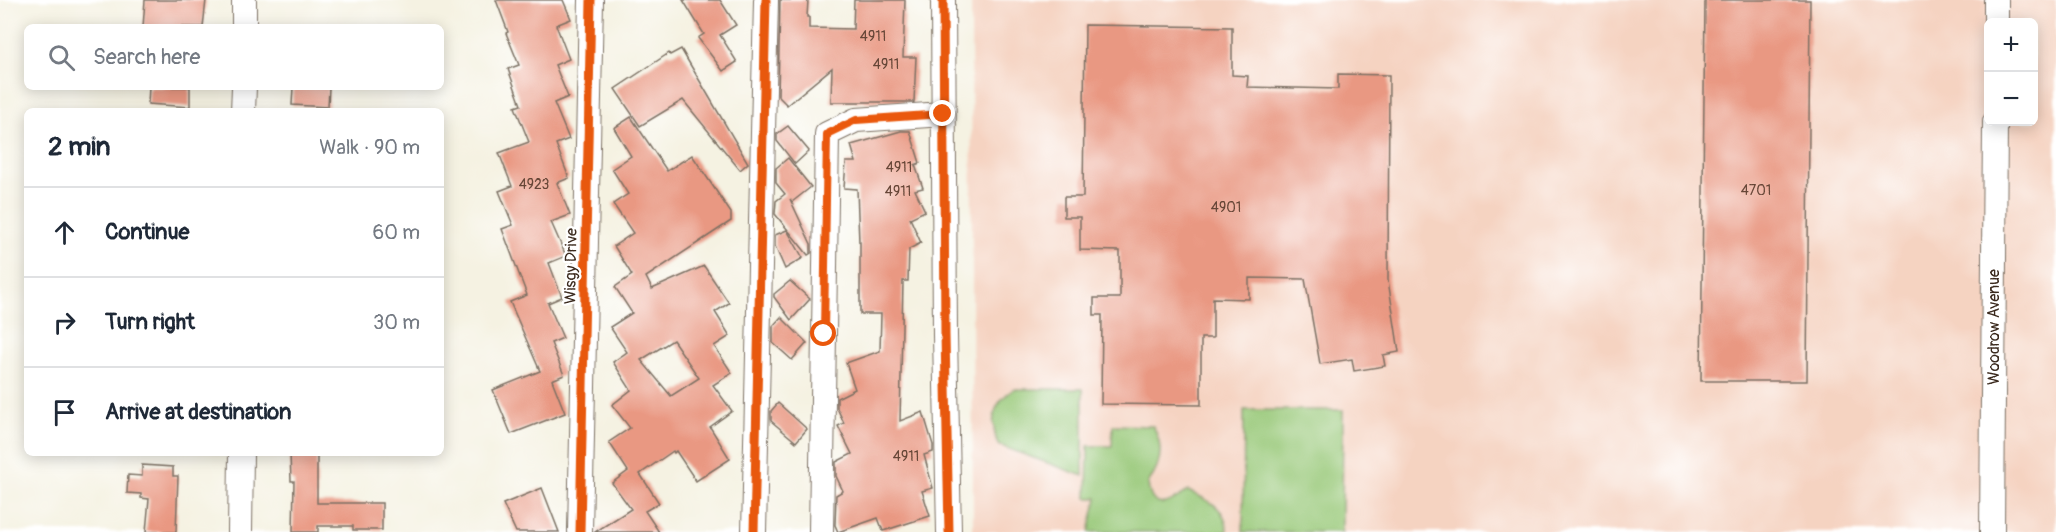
<!DOCTYPE html>
<meta charset="utf-8">
<style>
body{margin:0;font-family:Pangolin,sans-serif;background:#f6f6f7;color:#1f2937}
.controls{position:absolute;right:18px;top:18px;display:grid;overflow:hidden;border-radius:9px;box-shadow:0 3px 15px #0003}
.controls button{width:54px;height:54px;display:grid;place-items:center;padding:0;border:0;border-bottom:2px solid #e0e1e3;background:#fff;color:#1f2937;font:30px sans-serif}
.stop{position:absolute;width:18px;height:18px;margin:-14px;border:4px solid #ea580c;border-radius:50%;background:#fff}
.stop.end{background:#ea580c;border-color:#fff;box-shadow:0 2px 6px #0008}
.list{margin:0;padding:0;list-style:none}
h2{display:flex;justify-content:space-between;align-items:center;height:78px;margin:0;padding:0 24px;font-size:26px}
h2 small{font-size:20px;font-weight:400;color:#747a83}
.list li{display:grid;grid-template-columns:39px 1fr auto;gap:18px;align-items:center;box-sizing:border-box;height:90px;padding:0 24px;border-top:2px solid #e0e1e3}
.list b{display:block;font-size:22px;white-space:nowrap}
.list em{font-size:20px;font-style:normal;color:#747a83}
.icon{flex:none;width:33px;height:33px;fill:none;stroke:currentColor;stroke-width:2;stroke-linecap:round;stroke-linejoin:round}
.map{position:relative;flex:none;width:2056px;height:532px;overflow:hidden}
.search{position:absolute;background:#fff;box-shadow:0 3px 15px #0003;left:24px;top:24px;width:420px;height:66px;display:flex;align-items:center;gap:15px;box-sizing:border-box;padding:0 21px;border-radius:9px;color:#747a83;font-size:22px}
.panel{position:absolute;background:#fff;box-shadow:0 3px 15px #0003;left:24px;top:108px;width:420px;height:348px;border-radius:9px}
.map>svg:first-child{display:block}
</style>
<div class="map">
<svg width="2056" height="532" viewBox="0 0 2056 532">
<rect width="100%" height="100%" fill="#fff"/>
<filter id="ink" filterUnits="userSpaceOnUse"><feTurbulence type="fractalNoise" baseFrequency=".0167" numOctaves="2"/><feDisplacementMap in="SourceGraphic" scale="12" xChannelSelector="R" yChannelSelector="G"/><feConvolveMatrix kernelMatrix="1 2 1 2 8 2 1 2 1" color-interpolation-filters="sRGB"/></filter>
<filter id="wash" filterUnits="userSpaceOnUse"><feTurbulence type="fractalNoise" baseFrequency=".008" numOctaves="4" result="noise"/><feDisplacementMap in="SourceGraphic" scale="24" xChannelSelector="R" yChannelSelector="G"/><feGaussianBlur stdDeviation="1.35" result="paint"/><feColorMatrix in="noise" values="0 0 0 0 0 0 0 0 0 0 0 0 0 0 0 0 0 1.4 0 .05"/><feComposite in="paint" operator="in"/></filter>
<g filter="url(#wash)">
<rect width="100%" height="100%" fill="#f5f2e2"/>
<path fill="#f5d3c1" fill-rule="evenodd" d="M 971,0 L 2056,0 L 2056,532 L 973,532 ZM 1988,22 L 2034,22 L 2034,122 L 1988,122 Z"/>
<g fill="#96c776" stroke="#68784a" stroke-width="1.5">
<path d="M 1014,389 L 1083,389 L 1083,476 L 998,445 C 990,421 991,404 1014,389 Z"/>
<path d="M 1244,410 L 1343,410 L 1342,532 L 1243,532 Z"/>
<path d="M 1113,425 L 1153,426 C 1164,446 1162,465 1148,483 C 1151,515 1170,503 1188,491 C 1207,500 1228,507 1227,532 L 1089,532 L 1097,498 L 1087,498 L 1088,446 L 1112,446 Z"/>
</g>
<g id="blocks">
<g fill="#e99882" fill-rule="evenodd">
<path d="M 145,0 L 206,0 L 203,27 L 143,27 Z"/>
<path d="M 496,0 L 563,0 L 571,19 L 556,25 L 569,59 L 555,65 L 568,97 L 554,103 L 569,139 L 556,144 L 569,178 L 557,183 L 570,215 L 551,222 L 566,256 L 549,263 L 562,297 L 548,303 L 563,338 L 551,343 L 564,375 L 552,380 L 565,413 L 511,434 L 493,390 L 540,371 L 510,302 L 527,295 L 502,229 L 513,225 L 499,191 L 512,186 L 499,153 L 529,142 L 515,107 L 521,105 L 508,69 L 519,65 L 506,33 L 508,32 Z"/>
<path d="M 683,0 L 720,0 L 736,25 L 720,35 L 737,62 L 723,71 L 698,38 L 704,34 Z"/>
<path d="M 780,0 L 808,0 L 807,17 L 809,17 L 809,28 L 853,29 L 854,0 L 905,0 L 903,57 L 916,57 L 914,102 L 831,102 L 832,68 L 787,105 L 778,96 Z"/>
<path d="M 1705,0 L 1810,0 L 1807,381 L 1701,381 Z"/>
<path d="M 1085,25 L 1232,27 L 1232,75 L 1248,76 L 1247,87 L 1338,89 L 1338,74 L 1389,75 L 1388,280 L 1399,352 L 1383,355 L 1385,366 L 1354,371 L 1352,359 L 1320,364 L 1305,279 L 1249,278 L 1249,299 L 1213,298 L 1213,338 L 1201,338 L 1201,405 L 1101,404 L 1102,315 L 1094,315 L 1094,298 L 1120,298 L 1120,251 L 1080,250 L 1080,217 L 1064,217 L 1064,197 L 1083,197 Z"/>
<path d="M 681,49 L 748,163 L 740,170 L 683,100 L 640,126 L 615,89 L 669,53 L 670,55 Z"/>
<path d="M 149,87 L 190,87 L 190,107 L 148,104 Z"/>
<path d="M 293,87 L 329,87 L 328,107 L 292,105 Z"/>
<path d="M 631,117 L 667,171 L 692,155 L 731,213 L 731,221 L 646,277 L 652,289 L 704,266 L 729,303 L 715,312 L 730,336 L 714,346 L 732,373 L 713,385 L 732,411 L 710,427 L 730,459 L 696,481 L 676,451 L 674,453 L 673,451 L 640,474 L 659,503 L 645,511 L 659,532 L 595,532 L 631,509 L 612,483 L 628,471 L 609,442 L 630,428 L 612,405 L 631,390 L 613,362 L 627,352 L 610,327 L 632,313 L 615,287 L 632,275 L 614,246 L 633,233 L 613,204 L 628,194 L 612,169 L 631,156 L 614,128 ZM 673,340 L 699,378 L 671,396 L 641,360 Z"/>
<path d="M 788,126 L 809,151 L 795,164 L 777,141 L 777,134 Z"/>
<path d="M 901,131 L 910,131 L 920,163 L 915,165 L 923,188 L 915,190 L 925,211 L 910,218 L 921,243 L 909,249 L 908,281 L 903,281 L 900,421 L 923,412 L 933,445 L 933,452 L 924,455 L 933,488 L 922,491 L 930,516 L 883,531 L 878,518 L 838,532 L 835,525 L 836,495 L 843,491 L 836,476 L 836,462 L 852,454 L 838,426 L 844,423 L 837,408 L 837,398 L 855,389 L 846,363 L 880,351 L 881,314 L 860,314 L 860,242 L 859,242 L 857,189 L 844,188 L 846,162 L 856,162 L 851,145 Z"/>
<path d="M 788,158 L 811,187 L 792,202 L 790,199 L 811,244 L 811,253 L 808,255 L 775,214 L 776,201 L 785,194 L 776,183 L 776,168 Z"/>
<path d="M 787,230 L 803,258 L 785,269 L 775,246 L 775,235 Z"/>
<path d="M 790,281 L 810,299 L 791,320 L 774,297 L 774,294 Z"/>
<path d="M 781,317 L 807,343 L 792,360 L 773,343 L 773,326 Z"/>
<path d="M 778,403 L 807,429 L 796,442 L 771,421 L 771,411 Z"/>
<path d="M 290,453 L 317,453 L 317,503 L 382,503 L 382,530 L 353,530 L 353,526 L 318,526 L 318,532 L 293,532 L 294,481 L 291,481 Z"/>
<path d="M 142,465 L 173,467 L 173,476 L 178,476 L 176,532 L 146,532 L 149,499 L 141,498 L 141,494 L 127,493 L 128,475 L 142,476 Z"/>
<path d="M 542,488 L 559,532 L 516,532 L 503,504 Z"/>
</g>
</g>
</g>
<g filter="url(#ink)">
<use href="#blocks" fill-opacity="0" stroke="#7c7063" stroke-width="1.5"/>
<g fill="none" stroke-linecap="round" stroke-linejoin="round">
<defs>
<g id="street">
<path d="M 943,0 L 945,335 L 949,532"/>
<path d="M 1996,22 L 1996,0"/>
<path d="M 244,27 L 244,0"/>
<path d="M 243,111 L 244,87"/>
<path d="M 240,532 L 241,453"/>
<path d="M 580,532 L 591,0"/>
<path d="M 754,532 L 766,0"/>
<path d="M 821,532 L 827,134 L 856,120 L 943,114"/>
<path d="M 1992,532 L 1995,122"/>
</g>
</defs>
<use href="#street" stroke="#7c7063" stroke-width="26"/>
<use href="#street" stroke="#fff" stroke-width="24"/>
<defs>
<g id="cycleway">
<path d="M 943,0 L 945,335 L 949,532"/>
<path d="M 580,532 L 591,0"/>
<path d="M 754,532 L 766,0"/>
</g>
</defs>
<use href="#cycleway" stroke="#fff" stroke-width="13"/>
<use href="#cycleway" stroke="#e8590c" stroke-width="9"/>
</g>
</g>
<g fill="none" stroke-linecap="round" stroke-linejoin="round" filter="url(#ink)">
<path stroke="#ea580c" stroke-width="8" d="M 824,334 L 827,134 L 856,120 L 943,114"/>
</g>
<g text-anchor="middle" stroke-width="4.5" stroke-linejoin="round" paint-order="stroke">
<g font-size="14" fill="#664637">
<text x="873" y="41">4911</text>
<text x="886" y="69">4911</text>
<text x="899" y="172">4911</text>
<text x="534" y="189">4923</text>
<text x="1756" y="195">4701</text>
<text x="898" y="196">4911</text>
<text x="1226" y="212">4901</text>
<text x="906" y="461">4911</text>
</g>
<g font-size="16" fill="#3b2a1e" stroke="#fff">
<text transform="translate(570 266) rotate(-89)" y="6">Wisgy Drive</text>
<text transform="translate(1993 327) rotate(-90)" y="6">Woodrow Avenue</text>
</g>
</g>
</svg>
<div class="controls">
<button>+</button>
<button>−</button>
</div>
<div class="stop" style="left:824px;top:334px"></div>
<div class="stop end" style="left:943px;top:114px"></div>
<div class="search"><svg class="icon" aria-label="search" viewBox="0 0 24 24"><circle cx="10" cy="10" r="6"/><path d="M15 15l6 6"/></svg>Search here</div>
<section class="panel">
<h2>2 min<small>Walk · 90 m</small></h2>
<ul class="list">
<li><svg class="icon" aria-label="ahead" viewBox="0 0 24 24"><path d="M12 20V5M6 11l6-6 6 6"/></svg><div><b>Continue</b></div><em>60 m</em></li>
<li><svg class="icon" aria-label="right" viewBox="0 0 24 24"><path d="M7 20v-9h11M14 6l5 5-5 5"/></svg><div><b>Turn right</b></div><em>30 m</em></li>
<li><svg class="icon" aria-label="arrive" viewBox="0 0 24 24"><path d="M6 21V4h12l-3 4 3 4H6"/></svg><div><b>Arrive at destination</b></div></li>
</ul>
</section>
</div>
